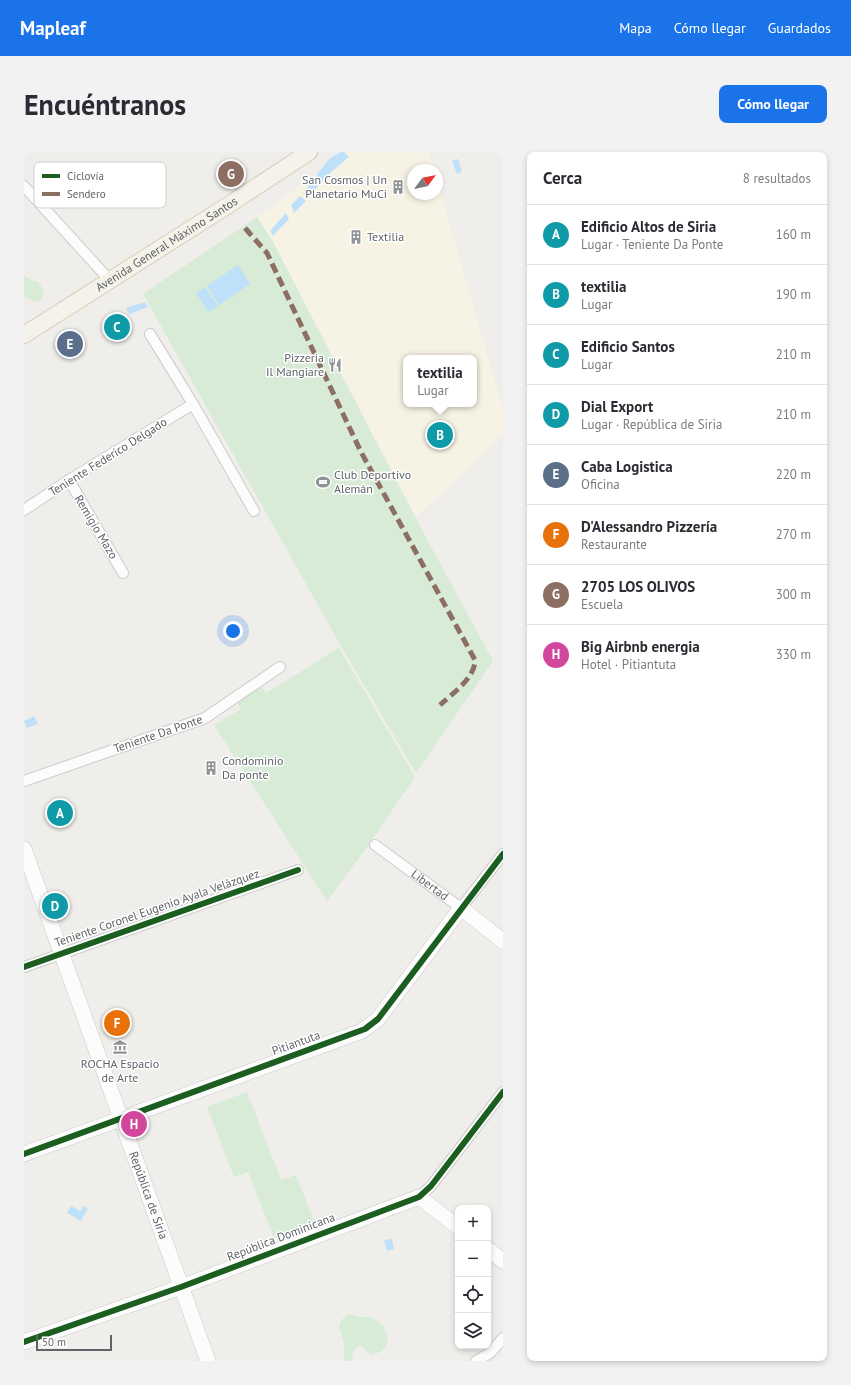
<!DOCTYPE html>
<html lang="es">
<meta charset="utf-8">
<style>
body{margin:0;font-family:"PT Sans",sans-serif;background:#f2f2f3;color:#2b2b33}
.controls{position:absolute;right:12px;bottom:12px;display:grid;overflow:hidden;border-radius:8px;box-shadow:0 2px 6px #0003}
.controls button{width:36px;height:36px;display:grid;place-items:center;padding:0;border:0;border-bottom:1px solid #e1e1e2;background:#fff;color:#2b2b33;font:20px sans-serif}
.compass{position:absolute;left:383px;top:12px;width:36px;height:36px;border-radius:50%;background:#fff;box-shadow:0 2px 6px #0003;rotate:58deg}
.scale{position:absolute;left:12px;bottom:10px;width:76px;box-sizing:border-box;padding-left:4px;border:2px solid #5f6368;border-top:0;font-size:11px;line-height:14px;white-space:nowrap;color:#5f6368;-webkit-text-stroke:3px #fff;paint-order:stroke}
.you{position:absolute;left:209px;top:479px;width:14px;height:14px;margin:-10px;border:3px solid #fff;border-radius:50%;background:#1a73e8;box-shadow:0 0 0 6px #1a73e833}
.badge{display:grid;place-items:center;width:26px;height:26px;border-radius:50%;background:#1a73e8;color:#fff;font-size:13px;font-weight:700}
.pin{position:absolute;translate:-50% -50%;border:2px solid #fff;box-shadow:0 1px 4px #0006}
.popup{position:absolute;left:379px;top:203px;width:74px;height:52px;box-sizing:border-box;display:grid;place-content:center;border-radius:8px;background:#fff;filter:drop-shadow(0 1px 3px #0005);font-size:13px;white-space:nowrap;color:#7c7c81}
.popup b{font-size:15px;color:#2b2b33}
.popup::after{content:'';position:absolute;left:50%;top:100%;margin-left:-8px;border:8px solid transparent;border-top-color:#fff}
.list{margin:0;padding:0;list-style:none}
h2{display:flex;justify-content:space-between;align-items:center;height:52px;margin:0;padding:0 16px;font-size:17px}
h2 small{font-size:13px;font-weight:400;color:#7c7c81}
.list li{display:grid;grid-template-columns:26px 1fr auto;gap:12px;align-items:center;box-sizing:border-box;height:60px;padding:0 16px;border-top:1px solid #e1e1e2}
.list b{display:block;font-size:15px;white-space:nowrap}
.list p{margin:0;font-size:13px;white-space:nowrap;color:#7c7c81}
.list em{font-size:13px;font-style:normal;color:#7c7c81}
.icon{flex:none;width:22px;height:22px;fill:none;stroke:currentColor;stroke-width:2;stroke-linecap:round;stroke-linejoin:round}
.map{position:relative;flex:none;width:479px;height:1209px;overflow:hidden;border-radius:8px}
header{display:flex;align-items:center;gap:24px;box-sizing:border-box;height:56px;padding:0 20px;background:#1a73e8;color:#fff}
header strong{font-size:19px}
nav{display:flex;gap:22px;margin-inline-start:auto;font-size:14px}
.intro{display:flex;align-items:center;justify-content:space-between;box-sizing:border-box;height:96px;padding:0 24px}
h1{margin:0;font-size:28px}
.button{padding:10px 18px;border-radius:8px;background:#1a73e8;color:#fff;font-size:14px;font-weight:700}
main{display:flex;gap:24px;padding:0 24px}
aside{flex:1;background:#fff;border-radius:8px;box-shadow:0 2px 6px #0003}
.map>svg:first-child{display:block}
</style>
<header>
<strong>Mapleaf</strong>
<nav><a>Mapa</a><a>Cómo llegar</a><a>Guardados</a></nav>
</header>
<div class="intro"><h1>Encuéntranos</h1><a class="button">Cómo llegar</a></div>
<main>
<div class="map">
<svg width="479" height="1209" viewBox="0 0 479 1209">
<rect width="100%" height="100%" fill="#efeeea"/>
<path fill="#f7f3e4" fill-rule="evenodd" d="M 324,0 L 405,0 L 410,18 L 389,18 L 389,42 L 413,42 L 413,29 L 479,257 L 479,282 L 392,365 L 248,88 L 233,65 ZM 382,206 L 450,206 L 450,252 L 382,252 Z"/>
<g fill="#d8ebd6">
<path d="M 233,65 L 248,88 L 392,367 L 469,509 L 392,621 L 317,494 L 119,142 Z"/>
<path d="M 0,123 L 9,129 L 13,129 C 19,136 23,143 15,150 L 7,148 L 0,144 Z"/>
<path d="M 315,496 L 391,625 L 343,695 L 303,749 L 190,573 L 217,557 L 213,550 L 237,534 L 242,541 Z"/>
<path d="M 223,940 L 257,1028 L 272,1023 L 291,1071 L 250,1086 L 224,1020 L 210,1025 L 183,955 Z"/>
<path d="M 325,1162 L 338,1165 L 347,1165 L 359,1173 L 364,1186 L 362,1195 L 356,1200 L 348,1203 L 344,1201 L 339,1195 L 335,1194 L 329,1199 L 328,1209 L 320,1208 C 319,1202 321,1197 320,1191 C 317,1178 310,1171 325,1162 Z"/>
</g>
<g fill="#bfe0f9">
<path d="M 317,0 L 320,0 L 325,5 C 308,19 298,27 286,45 L 279,41 L 305,7 Z"/>
<path d="M 434,7 L 438,20 L 433,22 L 428,9 Z"/>
<path d="M 276,44 L 282,49 L 270,61 L 267,53 Z"/>
<path d="M 262,61 L 265,67 L 249,84 L 246,79 Z"/>
<path d="M 214,113 L 226,132 L 195,153 L 183,134 Z"/>
<path d="M 181,135 L 194,154 L 184,160 L 172,141 Z"/>
<path d="M 121,150 L 124,155 L 105,162 L 102,156 Z"/>
<path d="M 10,564 L 14,572 L 3,576 L 0,569 Z"/>
<path d="M 47,1054 L 57,1059 L 59,1054 L 64,1056 L 57,1069 L 43,1061 Z"/>
<path d="M 368,1087 L 370,1097 L 363,1099 L 360,1088 Z"/>
</g>
<g fill="none" stroke-linecap="round" stroke-linejoin="round">
<defs>
<g id="street">
<path d="M 0,34 L 80,122 L 85,129"/>
<path d="M 126,182 L 169,252 L 230,359"/>
<path d="M 45,328 L 99,421"/>
<path d="M 0,358 L 45,328 L 169,252"/>
<path d="M 0,629 L 181,566 L 256,515"/>
<path id="s1" d="M 351,693 L 437,756 L 479,702"/>
<path d="M 0,815 L 274,718"/>
<path d="M 395,1045 L 407,1034 L 479,940"/>
<path d="M 452,1209 L 466,1201 L 479,1186"/>
</g>
<g id="secondary">
<path id="s2" d="M 0,697 L 184,1209"/>
<path d="M 0,1002 L 338,879 L 354,867 L 437,756 L 479,789"/>
<path d="M 464,1097 L 479,1109"/>
<path d="M 0,1190 L 157,1135 L 395,1045 L 434,1075"/>
</g>
<g id="primary">
<path id="s3" d="M 0,183 L 206,52 L 285,0"/>
</g>
</defs>
<use href="#street" stroke="#cbcccc" stroke-width="12"/>
<use href="#secondary" stroke="#cacacb" stroke-width="16"/>
<use href="#primary" stroke="#d7ceb8" stroke-width="18"/>
<use href="#street" stroke="#fdfcfc" stroke-width="10"/>
<use href="#secondary" stroke="#fdfcfc" stroke-width="15"/>
<use href="#primary" stroke="#f4f2e9" stroke-width="16"/>
<path stroke="#8d6e63" stroke-width="5" stroke-dasharray="10 5" stroke-linecap="butt" d="M 221,76 L 243,101 L 337,300 L 451,508 C 451,526 429,541 416,553"/>
<defs>
<g id="cycleway">
<path d="M 0,815 L 274,718"/>
<path d="M 0,1002 L 341,877 L 354,867 L 479,702"/>
<path d="M 0,1190 L 157,1135 L 395,1045 L 407,1034 L 479,940"/>
</g>
</defs>
<use href="#cycleway" stroke="#fff" stroke-width="8"/>
<use href="#cycleway" stroke="#1b5e20" stroke-width="6"/>
</g>
<defs>
<symbol id="building-bare" viewBox="-9 -9 18 18"><path d="M-4-6H4V6H1V3H-1V6H-4ZM-2.5-4.3h1.7v1.8h-1.7ZM.8-4.3h1.7v1.8H.8ZM-2.5-1h1.7V.8h-1.7ZM.8-1h1.7V.8H.8Z" fill="#919496" stroke="#fff" stroke-width="2.5" paint-order="stroke"/></symbol>
<symbol id="restaurant-bare" viewBox="-9 -9 18 18"><path d="M-5-6h1v4h1v-4h1v4h1v-4h1v5L-1.5 .5V6h-2V.5L-5-1ZM5-6V6H3V1.5H1.5Q1.5-4 5-6Z" fill="#919496" stroke="#fff" stroke-width="2.5" paint-order="stroke"/></symbol>
<symbol id="stadium-bare" viewBox="-9 -9 18 18"><path d="M0-5a6.5 5 0 1 0 0 10a6.5 5 0 1 0 0-10ZM-3.5-1.8h7v3.6h-7Z" fill="#919496" stroke="#fff" stroke-width="2.5" paint-order="stroke"/></symbol>
<symbol id="museum-bare" viewBox="-9 -9 18 18"><path d="M0-6L6-3V-2H-6V-3ZM-5-1h2V3h-2ZM-1-1h2V3h-2ZM3-1h2V3H3ZM-6 4H6V6H-6Z" fill="#919496" stroke="#fff" stroke-width="2.5" paint-order="stroke"/></symbol>
</defs>
<g fill-rule="evenodd">
<use href="#building-bare" x="364" y="25" width="20" height="20"/>
<use href="#building-bare" x="322" y="75" width="20" height="20"/>
<use href="#restaurant-bare" x="301" y="203" width="20" height="20"/>
<use href="#stadium-bare" x="289" y="320" width="20" height="20"/>
<use href="#building-bare" x="177" y="606" width="20" height="20"/>
<use href="#museum-bare" x="86" y="885" width="20" height="20"/>
</g>
<g text-anchor="middle" stroke-width="3" stroke-linejoin="round" paint-order="stroke">
<g font-size="12" fill="#5f6368" stroke="#fff" text-anchor="start">
<text x="363" y="32" text-anchor="end">San Cosmos | Un<tspan x="363" dy="14">Planetario MuCi</tspan></text>
<text x="343" y="89">Textilia</text>
<text x="300" y="210" text-anchor="end">Pizzeria<tspan x="300" dy="14">Il Mangiare</tspan></text>
<text x="310" y="327">Club Deportivo<tspan x="310" dy="14">Alemán</tspan></text>
<text x="198" y="613">Condominio<tspan x="198" dy="14">Da ponte</tspan></text>
<text x="96" y="916" text-anchor="middle">ROCHA Espacio<tspan x="96" dy="14">de Arte</tspan></text>
</g>
<g font-size="12" fill="#5f6368" stroke="#fff">
<text dy="4" stroke="none"><textPath href="#s3" startOffset="169">Avenida General Máximo Santos</textPath></text>
<text transform="translate(84 305) rotate(-32)" y="4">Teniente Federico Delgado</text>
<text transform="translate(72 375) rotate(59)" y="4">Remigio Mazo</text>
<text transform="translate(134 582) rotate(-19)" y="4">Teniente Da Ponte</text>
<text dy="4" stroke="none"><textPath href="#s1" startOffset="68">Libertad</textPath></text>
<text transform="translate(133 756) rotate(-19)" y="4">Teniente Coronel Eugenio Ayala Velázquez</text>
<text transform="translate(272 891) rotate(-20)" y="4">Pitiantuta</text>
<text dy="4" stroke="none"><textPath href="#s2" startOffset="368">República de Siria</textPath></text>
<text transform="translate(257 1085) rotate(-21)" y="4">República Dominicana</text>
</g>
</g>
<rect x="10" y="10" width="132" height="46" rx="6" fill="#fff" stroke="#cfd0d2" stroke-width="1"/>
<rect x="18" y="22" width="18" height="4" fill="#1b5e20"/>
<rect x="18" y="40" width="18" height="4" fill="#8d6e63"/>
<g font-size="11" fill="#5f6368">
<text x="43" y="28">Ciclovía</text>
<text x="43" y="46">Sendero</text>
</g>
</svg>
<div class="controls">
<button>+</button>
<button>−</button>
<button><svg class="icon" aria-label="locate" viewBox="0 0 24 24"><circle cx="12" cy="12" r="6"/><path d="M12 2v4M12 18v4M2 12h4M18 12h4"/></svg></button>
<button><svg class="icon" aria-label="layers" viewBox="0 0 24 24"><path d="M12 4l9 5-9 5-9-5zM3 14l9 5 9-5"/></svg></button>
</div>
<svg class="compass" viewBox="-18 -18 36 36"><path d="M0-13l5 13h-10z" fill="#e53935"/><path d="M0 13l5-13h-10z" fill="#7c7c81"/></svg>
<div class="scale">50 m</div>
<div class="you"></div>
<div class="pin badge" style="left:36px;top:661px;background:#0f9aa8">A</div>
<div class="pin badge" style="left:416px;top:283px;background:#0f9aa8">B</div>
<div class="popup"><b>textilia</b>Lugar</div>
<div class="pin badge" style="left:93px;top:175px;background:#0f9aa8">C</div>
<div class="pin badge" style="left:31px;top:754px;background:#0f9aa8">D</div>
<div class="pin badge" style="left:46px;top:192px;background:#5c6f8a">E</div>
<div class="pin badge" style="left:93px;top:871px;background:#e8710a">F</div>
<div class="pin badge" style="left:207px;top:22px;background:#8d6e63">G</div>
<div class="pin badge" style="left:110px;top:972px;background:#d1479c">H</div>
</div>
<aside>
<h2>Cerca<small>8 resultados</small></h2>
<ul class="list">
<li><span class="badge" style="background:#0f9aa8">A</span><div><b>Edificio Altos de Siria</b><p>Lugar · Teniente Da Ponte</p></div><em>160 m</em></li>
<li><span class="badge" style="background:#0f9aa8">B</span><div><b>textilia</b><p>Lugar</p></div><em>190 m</em></li>
<li><span class="badge" style="background:#0f9aa8">C</span><div><b>Edificio Santos</b><p>Lugar</p></div><em>210 m</em></li>
<li><span class="badge" style="background:#0f9aa8">D</span><div><b>Dial Export</b><p>Lugar · República de Siria</p></div><em>210 m</em></li>
<li><span class="badge" style="background:#5c6f8a">E</span><div><b>Caba Logistica</b><p>Oficina</p></div><em>220 m</em></li>
<li><span class="badge" style="background:#e8710a">F</span><div><b>D'Alessandro Pizzería</b><p>Restaurante</p></div><em>270 m</em></li>
<li><span class="badge" style="background:#8d6e63">G</span><div><b>2705 LOS OLIVOS</b><p>Escuela</p></div><em>300 m</em></li>
<li><span class="badge" style="background:#d1479c">H</span><div><b>Big Airbnb energia</b><p>Hotel · Pitiantuta</p></div><em>330 m</em></li>
</ul>
</aside>
</main>
